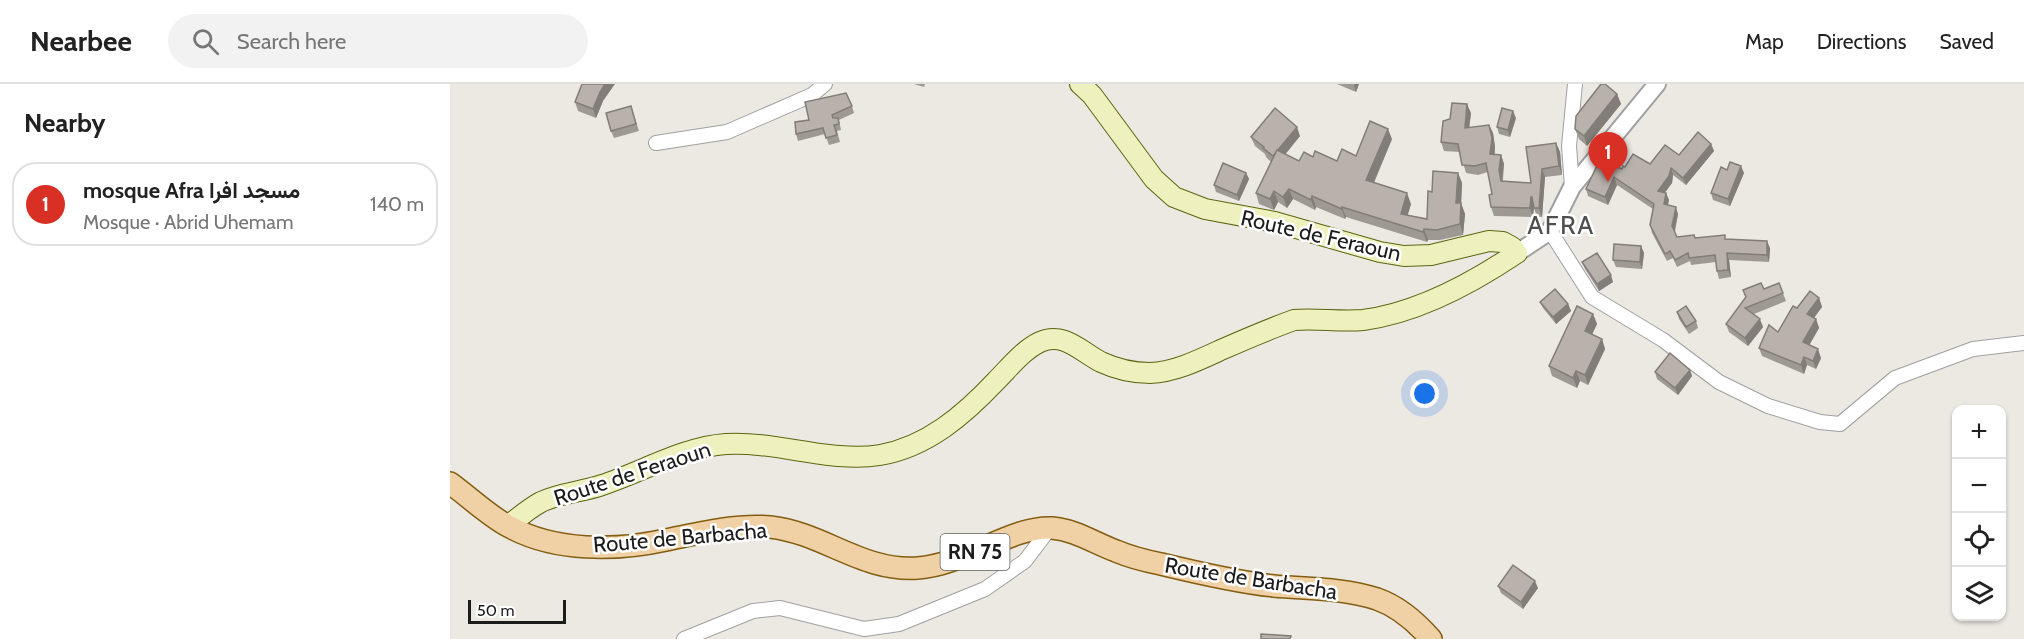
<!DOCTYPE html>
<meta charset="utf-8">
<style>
body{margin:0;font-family:Cabin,Vazirmatn,sans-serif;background:#f2f2f2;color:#222}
.controls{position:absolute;right:18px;bottom:18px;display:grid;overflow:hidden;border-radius:12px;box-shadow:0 2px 4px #0004}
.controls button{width:54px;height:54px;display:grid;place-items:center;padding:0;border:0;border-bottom:2px solid #e0e0e0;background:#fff;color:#222;font:30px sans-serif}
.scale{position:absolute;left:18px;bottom:15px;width:98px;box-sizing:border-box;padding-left:6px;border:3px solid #1c1c1c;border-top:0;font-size:16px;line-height:21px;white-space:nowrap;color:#1c1c1c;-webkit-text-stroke:4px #fff;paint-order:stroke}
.you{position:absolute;left:975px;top:310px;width:21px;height:21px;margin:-15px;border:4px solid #fff;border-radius:50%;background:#1a73e8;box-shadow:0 0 0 9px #1a73e833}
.badge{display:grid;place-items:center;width:39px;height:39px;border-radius:50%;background:#d93025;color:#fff;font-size:20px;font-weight:700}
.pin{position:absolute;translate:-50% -50px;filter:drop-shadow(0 2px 3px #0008)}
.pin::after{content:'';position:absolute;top:32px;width:21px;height:18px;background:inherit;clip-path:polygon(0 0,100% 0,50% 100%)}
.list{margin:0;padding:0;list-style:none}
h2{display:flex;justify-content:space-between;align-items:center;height:78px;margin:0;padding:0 24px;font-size:26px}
h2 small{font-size:20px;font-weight:400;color:#767676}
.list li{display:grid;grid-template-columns:39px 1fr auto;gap:18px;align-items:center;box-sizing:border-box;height:84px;margin:0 12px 12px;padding:0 12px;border:2px solid #e0e0e0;border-radius:24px}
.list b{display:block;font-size:22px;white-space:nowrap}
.list p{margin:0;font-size:20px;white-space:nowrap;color:#767676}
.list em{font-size:20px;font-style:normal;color:#767676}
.icon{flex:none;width:33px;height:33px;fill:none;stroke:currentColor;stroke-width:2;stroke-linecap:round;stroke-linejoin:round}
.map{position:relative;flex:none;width:1574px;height:555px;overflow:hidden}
header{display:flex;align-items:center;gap:36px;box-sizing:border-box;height:84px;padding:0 30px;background:#fff;border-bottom:2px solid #e0e0e0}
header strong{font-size:28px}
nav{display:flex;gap:33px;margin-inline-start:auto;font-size:21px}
.search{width:420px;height:54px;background:#f2f2f2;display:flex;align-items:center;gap:15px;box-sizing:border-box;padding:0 21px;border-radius:33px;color:#767676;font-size:22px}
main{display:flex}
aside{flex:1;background:#fff}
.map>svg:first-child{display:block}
</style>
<header>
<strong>Nearbee</strong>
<div class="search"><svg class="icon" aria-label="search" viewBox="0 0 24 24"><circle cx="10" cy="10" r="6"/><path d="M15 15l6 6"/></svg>Search here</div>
<nav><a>Map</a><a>Directions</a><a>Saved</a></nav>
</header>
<main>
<aside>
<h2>Nearby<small></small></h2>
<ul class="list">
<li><span class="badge">1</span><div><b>mosque Afra مسجد افرا</b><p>Mosque · Abrid Uhemam</p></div><em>140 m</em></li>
</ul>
</aside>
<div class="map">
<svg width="1574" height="555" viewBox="0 0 1574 555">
<rect width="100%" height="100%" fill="#ece9e3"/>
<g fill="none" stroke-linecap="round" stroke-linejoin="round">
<defs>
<g id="minor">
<path d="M 206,59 L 277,48 L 362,11 L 375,0"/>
<path d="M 1122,103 L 1119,62 L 1125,0"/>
<path d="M 1100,147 L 1142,213 L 1213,256 L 1269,298 L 1318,322 L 1370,338 L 1390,340 L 1445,294 L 1523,265 L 1574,259"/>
<path d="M 234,555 L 303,527 L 330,524 L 414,545 L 449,540 L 535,505 L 575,477 L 600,444"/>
</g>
<path id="tertiary" d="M 1067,169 L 1100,147 L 1122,103 L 1207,0"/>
<path id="secondary" d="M 58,442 C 68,434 78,425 91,418 C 109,409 132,408 152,401 C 192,388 233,363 276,360 C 327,357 381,379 430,371 C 477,363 514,331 546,297 C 559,284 573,266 590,258 C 614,247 631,268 651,278 C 666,285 683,289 700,289 C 725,288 749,276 773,265 C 796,255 819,245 844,236 C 866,234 890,238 913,236 C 968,229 1021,200 1067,169 L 1062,163 L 1053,158 L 1039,157 L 981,171 L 954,172 L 930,168 L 825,138 L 755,125 L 724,113 L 704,95 L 642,11 L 630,0"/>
<path id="primary" d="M 0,399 C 18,412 39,432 58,442 C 105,468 166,467 216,456 C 249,449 286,440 320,443 C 374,449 412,488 468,484 C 514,481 561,442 602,444 C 626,446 644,459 666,467 C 680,473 696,477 711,480 C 748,489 786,498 824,502 C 858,505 893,504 927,515 C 947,522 967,539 981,555"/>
</defs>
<use href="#minor" stroke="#a0a0a0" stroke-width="16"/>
<use href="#tertiary" stroke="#a0a0a0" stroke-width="20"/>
<use href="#secondary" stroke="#5c6511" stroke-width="22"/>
<use href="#primary" stroke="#835e11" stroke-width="24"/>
<use href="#minor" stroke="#fff" stroke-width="14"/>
<use href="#tertiary" stroke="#fff" stroke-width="16"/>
<use href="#secondary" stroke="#eef1bd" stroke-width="20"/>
<use href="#primary" stroke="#f0d0a5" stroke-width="21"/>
</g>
<g fill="#9f9994">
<path d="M 464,0 L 475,0 L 474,3 Z"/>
<path d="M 887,0 L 909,0 L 906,8 Z"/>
<path d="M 1167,10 L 1171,20 L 1137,62 L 1129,55 L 1125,45 Z"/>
<path d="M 153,17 L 146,34 L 128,27 L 125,18 Z"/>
<path d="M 181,22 L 189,47 L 164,54 L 161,47 Z"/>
<path d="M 402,22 L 404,29 L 389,36 L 391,46 L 387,47 L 390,58 L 379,61 L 375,50 L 348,57 L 346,50 L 359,36 Z"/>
<path d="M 1021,29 L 1019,44 L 1039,41 L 1043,49 L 1045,63 L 1044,71 L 1051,71 L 1054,80 L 1053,97 L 1081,99 L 1106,59 L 1110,68 L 1112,91 L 1095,93 L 1092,133 L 1087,133 L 1084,124 L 1083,133 L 1044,132 L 1041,123 L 1042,110 L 1038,88 L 1028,91 L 1016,89 L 1010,68 L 994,67 L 991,58 Z"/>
<path d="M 1066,34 L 1060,53 L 1049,50 L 1047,43 Z"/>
<path d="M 850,52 L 835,70 L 849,77 L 863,73 L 887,77 L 906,72 L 942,55 L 924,99 L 961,120 L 957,131 L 977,135 L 982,108 L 1008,89 L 1012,99 L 1011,119 L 1015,130 L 1013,151 L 990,156 L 978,156 L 977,158 L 896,133 L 895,135 L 866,123 L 865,126 L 843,115 L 837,124 L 828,118 L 824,126 L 809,120 L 806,109 L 821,78 L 816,73 L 815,70 L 805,62 L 801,53 Z"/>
<path d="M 1261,60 L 1264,67 L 1236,101 L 1223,91 L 1222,99 L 1215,108 L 1219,116 L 1218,121 L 1228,130 L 1225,148 L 1227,153 L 1244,151 L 1246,154 L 1276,155 L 1320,164 L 1319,178 L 1279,176 L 1281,193 L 1269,195 L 1267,187 L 1266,178 L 1241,181 L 1240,177 L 1227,183 L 1223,174 L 1217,177 L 1202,149 L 1200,141 L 1203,125 L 1167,101 L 1158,121 L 1138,112 L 1136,105 L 1175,83 L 1200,80 L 1229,71 Z"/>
<path d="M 1277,86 L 1294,89 L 1280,122 L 1263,116 L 1261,109 Z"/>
<path d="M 796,89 L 799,95 L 789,117 L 766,108 L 764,101 Z"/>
<path d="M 1191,162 L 1194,169 L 1192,185 L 1166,183 L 1163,176 Z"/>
<path d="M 1132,178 L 1163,198 L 1149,207 L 1135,185 Z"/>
<path d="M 1329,199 L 1336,217 L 1304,230 L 1313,243 L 1298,262 L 1279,248 L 1276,240 L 1296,213 Z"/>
<path d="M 1369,214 L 1372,223 L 1364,234 L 1366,235 L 1369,244 L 1359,261 L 1371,274 L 1366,285 L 1357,281 L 1354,290 L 1312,272 L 1309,264 L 1328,248 L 1347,224 Z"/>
<path d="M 1090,218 L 1118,220 L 1121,227 L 1106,240 L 1093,224 Z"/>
<path d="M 1227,228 L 1246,237 L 1248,244 L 1239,250 L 1229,235 Z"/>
<path d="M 1143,230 L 1147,240 L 1142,250 L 1152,255 L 1155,265 L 1138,301 L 1130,297 L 1127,304 L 1102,292 L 1099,282 Z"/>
<path d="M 1240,286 L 1242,292 L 1228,311 L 1207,295 L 1205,288 Z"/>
<path d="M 1048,502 L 1088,504 L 1073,525 L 1051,509 Z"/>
</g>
<g fill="#827d78">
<path d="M 155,0 L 165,0 L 153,17 L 146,34 L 143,25 L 150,8 Z"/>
<path d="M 905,0 L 909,0 L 906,8 L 904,2 Z"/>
<path d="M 1167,10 L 1171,20 L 1137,62 L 1134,52 Z"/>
<path d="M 1017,20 L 1021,29 L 1018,53 L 1015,44 Z"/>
<path d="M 1063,27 L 1066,34 L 1060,53 L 1058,46 Z"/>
<path d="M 1039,41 L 1043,49 L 1045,63 L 1044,79 L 1040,70 Z"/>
<path d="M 847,43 L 850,52 L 826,82 L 823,72 Z"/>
<path d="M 938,45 L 942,55 L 920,107 L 916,96 Z"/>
<path d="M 1106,59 L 1110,68 L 1112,91 L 1109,82 Z"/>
<path d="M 1261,60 L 1264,67 L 1236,101 L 1233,94 Z"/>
<path d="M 1051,71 L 1054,80 L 1052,95 L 1054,105 L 1049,86 Z"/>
<path d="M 1291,82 L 1294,89 L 1280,122 L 1278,115 Z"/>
<path d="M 1221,84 L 1223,91 L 1222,99 L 1211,114 L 1208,107 Z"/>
<path d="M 1092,85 L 1095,93 L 1092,133 L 1089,124 Z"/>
<path d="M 796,89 L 799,95 L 789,117 L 787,111 Z"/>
<path d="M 1008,89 L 1012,99 L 1011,123 L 1011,119 L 1015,130 L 1013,151 L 1010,140 L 1006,119 Z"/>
<path d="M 1164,93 L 1167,101 L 1158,121 L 1155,113 Z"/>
<path d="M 839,105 L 843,115 L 837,124 L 833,113 Z"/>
<path d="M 824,107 L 828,118 L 824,126 L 820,115 Z"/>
<path d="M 957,109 L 961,120 L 955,141 L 951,130 Z"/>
<path d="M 1216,109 L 1219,116 L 1216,127 L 1214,120 Z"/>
<path d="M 862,112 L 866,123 L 865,126 L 861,116 Z"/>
<path d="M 1081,113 L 1084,122 L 1083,133 L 1080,124 Z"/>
<path d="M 892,123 L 896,133 L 895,135 L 892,125 Z"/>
<path d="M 1226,123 L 1228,130 L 1224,149 L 1222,142 Z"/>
<path d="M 974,145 L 978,156 L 977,158 L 973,148 Z"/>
<path d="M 1317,157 L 1320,164 L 1319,178 L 1317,171 Z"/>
<path d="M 1191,162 L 1194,169 L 1192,185 L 1190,178 Z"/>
<path d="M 1277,169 L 1279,176 L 1281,193 L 1278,186 Z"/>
<path d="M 1161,191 L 1163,198 L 1149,207 L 1147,200 Z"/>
<path d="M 1369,214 L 1372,223 L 1360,239 L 1357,230 Z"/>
<path d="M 1118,220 L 1121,227 L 1106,240 L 1103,233 Z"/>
<path d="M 1143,230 L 1147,240 L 1139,257 L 1135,247 Z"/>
<path d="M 1310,235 L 1313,243 L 1298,262 L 1295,254 Z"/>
<path d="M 1366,235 L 1369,244 L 1356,267 L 1353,258 Z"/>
<path d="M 1152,255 L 1155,265 L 1138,301 L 1135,291 Z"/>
<path d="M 1368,265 L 1371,274 L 1366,285 L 1363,277 Z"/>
<path d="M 1354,273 L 1357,281 L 1354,290 L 1351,281 Z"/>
<path d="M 1240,286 L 1242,292 L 1228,311 L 1225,304 Z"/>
<path d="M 1126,287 L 1130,297 L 1127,304 L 1123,294 Z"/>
<path d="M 1085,497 L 1088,504 L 1073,525 L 1071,518 Z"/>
</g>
<g fill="#b9b2ac" stroke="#827d78" stroke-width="1.5">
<path d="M 132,0 L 155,0 L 150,8 L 143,25 L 125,18 Z"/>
<path d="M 1151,0 L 1155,0 L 1167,10 L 1134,52 L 1125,45 L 1126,32 Z"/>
<path d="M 396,9 L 402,22 L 382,31 L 383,34 L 388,34 L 389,40 L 384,41 L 387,51 L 376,54 L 373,44 L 346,50 L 345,38 L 359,36 L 355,18 Z"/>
<path d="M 1002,19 L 1017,20 L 1015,44 L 1039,41 L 1042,54 L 1040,70 L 1051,71 L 1049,86 L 1051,97 L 1081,99 L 1076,63 L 1106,59 L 1109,82 L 1092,85 L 1089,124 L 1084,124 L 1082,113 L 1081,113 L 1080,124 L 1041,123 L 1039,111 L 1042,110 L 1036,79 L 1025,82 L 1012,81 L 1008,60 L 991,58 L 993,37 L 1000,35 Z"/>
<path d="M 181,22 L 186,40 L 161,47 L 156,29 Z"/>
<path d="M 825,24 L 847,43 L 823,72 L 813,64 L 814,63 L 801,53 Z"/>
<path d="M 1052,24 L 1063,27 L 1058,46 L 1047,43 Z"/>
<path d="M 920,37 L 938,45 L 916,96 L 957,109 L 951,130 L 977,135 L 978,107 L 982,108 L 983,87 L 1008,89 L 1006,119 L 1011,119 L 1010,140 L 987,146 L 974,145 L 973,148 L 892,123 L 892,125 L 862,112 L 861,116 L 839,105 L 833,113 L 824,107 L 820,115 L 806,109 L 827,66 L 849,77 L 854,68 L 863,73 L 865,67 L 887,77 L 892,65 L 906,72 Z"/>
<path d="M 1248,48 L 1261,60 L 1233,94 L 1221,84 L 1219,92 L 1208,107 L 1216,109 L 1214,120 L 1226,123 L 1222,142 L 1227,153 L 1244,151 L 1245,154 L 1275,151 L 1275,155 L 1317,157 L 1317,171 L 1277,169 L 1278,186 L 1267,187 L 1265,171 L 1239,174 L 1238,169 L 1225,176 L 1220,167 L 1215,170 L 1200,141 L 1204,120 L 1164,93 L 1155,113 L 1136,105 L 1150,75 L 1172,85 L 1173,82 L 1175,83 L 1183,70 L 1200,80 L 1215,61 L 1229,71 Z"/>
<path d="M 1280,78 L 1291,82 L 1278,115 L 1261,109 L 1271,83 L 1277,86 Z"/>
<path d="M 773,79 L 796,89 L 787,111 L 764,101 Z"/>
<path d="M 1164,160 L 1191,162 L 1190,178 L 1163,176 Z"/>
<path d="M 1147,169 L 1161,191 L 1147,200 L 1132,178 Z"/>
<path d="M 1311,199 L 1314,205 L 1329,199 L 1333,209 L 1295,224 L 1310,235 L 1295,254 L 1276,240 L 1296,213 L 1293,206 Z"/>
<path d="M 1105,205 L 1118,220 L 1103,233 L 1090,218 Z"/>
<path d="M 1360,207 L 1369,214 L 1357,230 L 1366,235 L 1353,258 L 1368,265 L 1363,277 L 1354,273 L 1351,281 L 1309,264 L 1319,241 L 1328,248 L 1343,222 L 1347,224 Z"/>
<path d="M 1127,222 L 1143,230 L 1135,247 L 1152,255 L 1135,291 L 1126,287 L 1123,294 L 1099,282 Z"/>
<path d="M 1236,222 L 1246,237 L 1236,243 L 1227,228 Z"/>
<path d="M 1220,269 L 1240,286 L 1225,304 L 1205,288 Z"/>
<path d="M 1063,481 L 1085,497 L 1071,518 L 1048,502 Z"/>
<path d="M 811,550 L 841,552 L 840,555 L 811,555 Z"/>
</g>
<g text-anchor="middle" stroke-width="5" stroke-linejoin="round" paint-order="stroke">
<rect fill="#fff" stroke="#606060" stroke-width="1.5" x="490.5" y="450" width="69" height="36" rx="4.5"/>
<g font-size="21" font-weight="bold" fill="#1c1c1c">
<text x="525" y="475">RN 75</text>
</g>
<g font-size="22" fill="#1c1c1c" stroke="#fff">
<text transform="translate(871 151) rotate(13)" y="8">Route de Feraoun</text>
<text transform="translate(182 389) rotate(-18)" y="8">Route de Feraoun</text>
<text transform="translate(230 453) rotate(-5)" y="8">Route de Barbacha</text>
<text transform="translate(801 494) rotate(9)" y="8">Route de Barbacha</text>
</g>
<g font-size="26" letter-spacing="1.5" fill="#4f4f4f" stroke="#fff">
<text x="1111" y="150">AFRA</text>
</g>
</g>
</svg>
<div class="controls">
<button>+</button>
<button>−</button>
<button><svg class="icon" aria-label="locate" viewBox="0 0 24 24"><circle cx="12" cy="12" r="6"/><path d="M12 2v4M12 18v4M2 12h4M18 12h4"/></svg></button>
<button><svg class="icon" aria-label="layers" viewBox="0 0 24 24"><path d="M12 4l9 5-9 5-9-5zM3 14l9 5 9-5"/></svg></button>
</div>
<div class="scale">50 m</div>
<div class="you"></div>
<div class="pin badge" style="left:1158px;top:98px">1</div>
</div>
</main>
